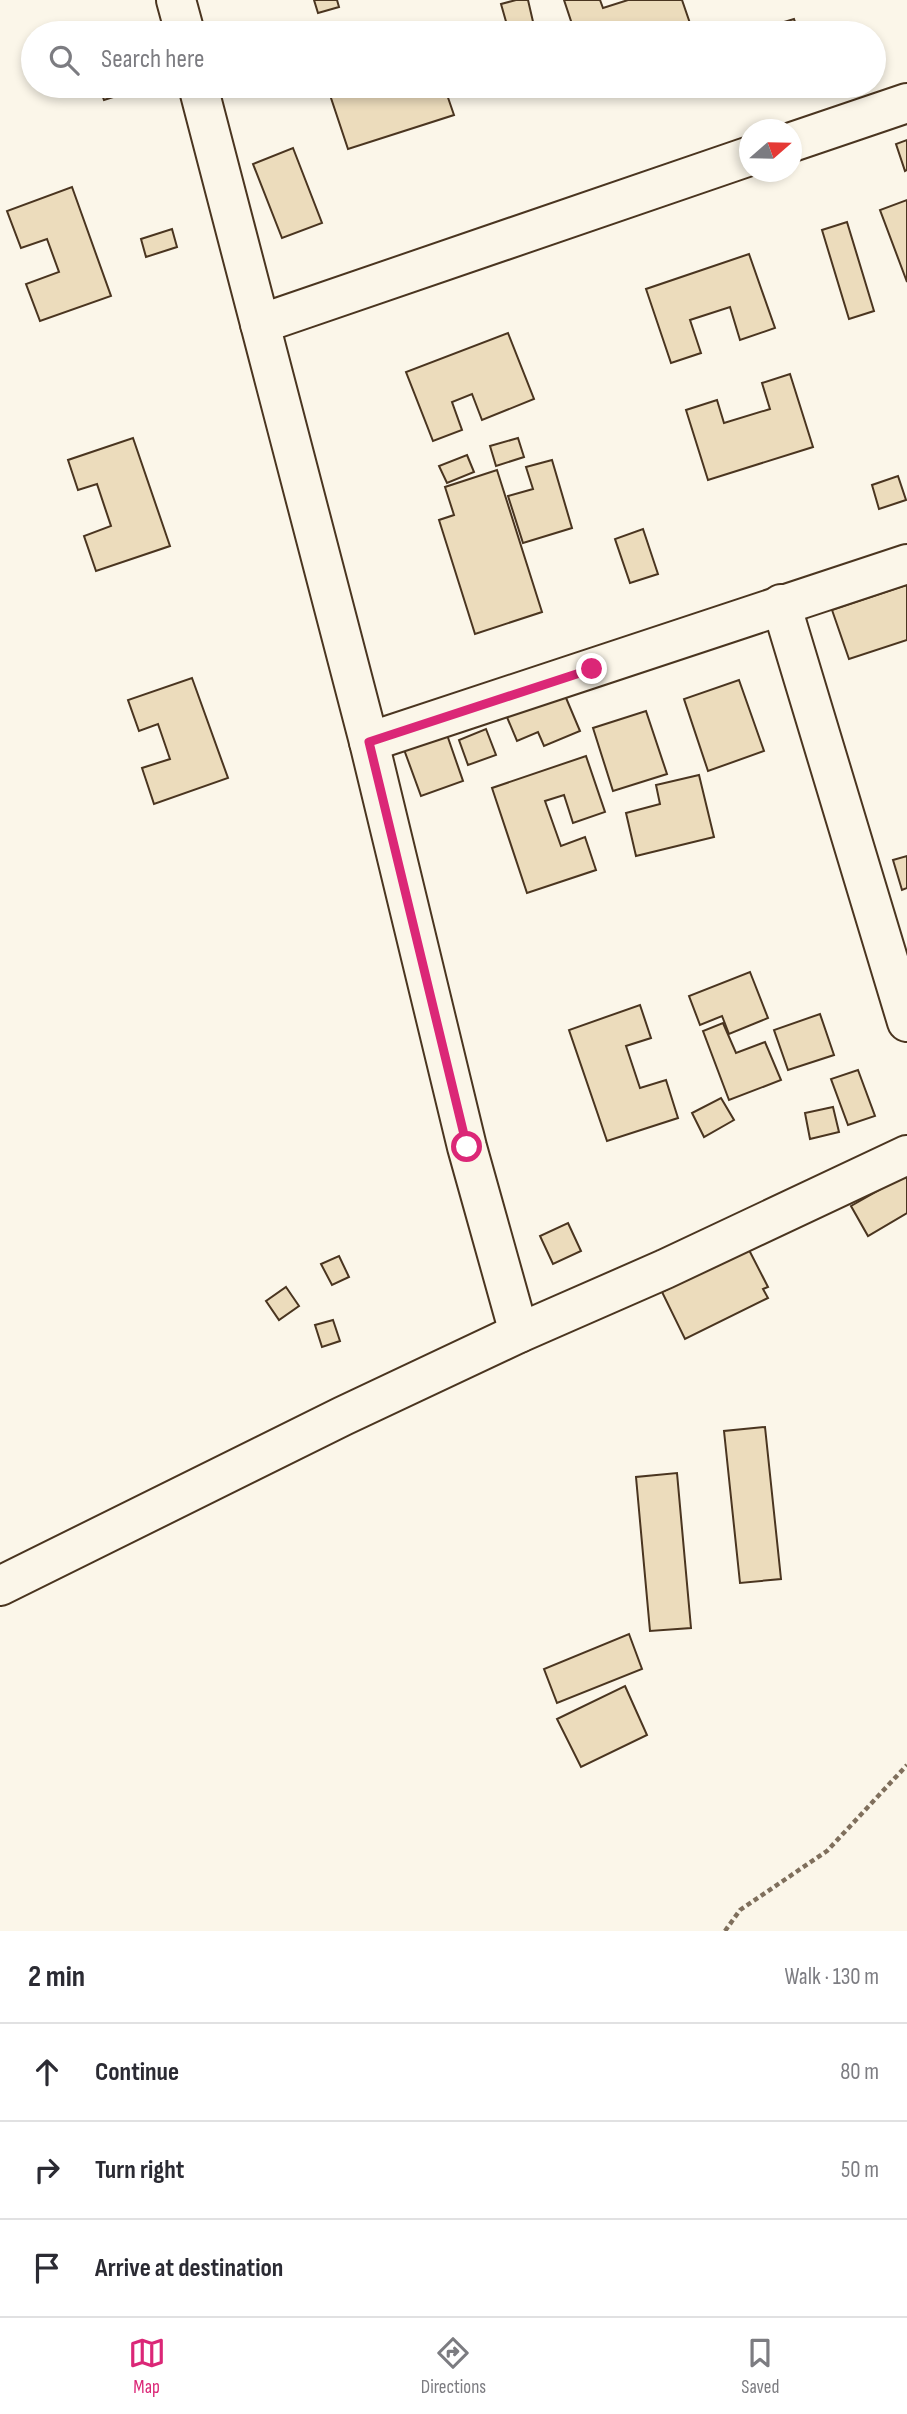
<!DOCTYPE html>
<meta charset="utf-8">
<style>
body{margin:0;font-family:"Sofia Sans Condensed",sans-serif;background:#f7f7f7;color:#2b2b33}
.compass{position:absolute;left:739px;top:119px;width:63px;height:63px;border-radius:50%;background:#fff;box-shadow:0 4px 10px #0003;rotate:70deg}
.stop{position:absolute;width:21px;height:21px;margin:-16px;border:5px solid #db2777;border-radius:50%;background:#fff}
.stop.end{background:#db2777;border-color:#fff;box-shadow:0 2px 7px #0008}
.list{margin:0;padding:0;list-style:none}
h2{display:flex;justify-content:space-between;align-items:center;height:91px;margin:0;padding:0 28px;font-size:30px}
h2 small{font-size:23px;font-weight:400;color:#7c7c81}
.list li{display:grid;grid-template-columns:46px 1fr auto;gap:21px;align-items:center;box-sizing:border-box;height:98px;padding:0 28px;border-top:2px solid #e1e1e2}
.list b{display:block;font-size:26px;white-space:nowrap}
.list em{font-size:23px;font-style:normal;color:#7c7c81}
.icon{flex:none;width:38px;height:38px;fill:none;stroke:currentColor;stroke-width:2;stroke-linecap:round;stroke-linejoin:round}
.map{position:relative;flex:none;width:907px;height:1931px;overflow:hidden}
.search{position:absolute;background:#fff;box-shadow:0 4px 10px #0003;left:21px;right:21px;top:21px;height:77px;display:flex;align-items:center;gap:18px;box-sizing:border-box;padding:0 24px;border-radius:38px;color:#7c7c81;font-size:26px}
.sheet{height:385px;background:#fff}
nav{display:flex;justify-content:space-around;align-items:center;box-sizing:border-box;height:98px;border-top:2px solid #e1e1e2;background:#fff;font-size:19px;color:#7c7c81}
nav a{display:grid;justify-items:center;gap:4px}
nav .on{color:#db2777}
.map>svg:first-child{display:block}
</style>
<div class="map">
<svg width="907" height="1931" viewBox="0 0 907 1931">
<rect width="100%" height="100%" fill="#fbf6e9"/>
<g fill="#ecdcbc" stroke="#4a3520" stroke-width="2">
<path d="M 314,0 L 337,0 L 339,7 L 318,13 Z"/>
<path d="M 516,0 L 528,0 L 534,26 L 509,32 L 501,4 Z"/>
<path d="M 564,0 L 600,0 L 603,8 L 628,0 L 682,0 L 693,32 L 575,33 Z"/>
<path d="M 794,19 L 799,33 L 774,33 L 771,26 Z"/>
<path d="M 99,86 L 137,86 L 138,89 L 104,100 Z"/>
<path d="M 327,86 L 360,86 L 362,92 L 381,86 L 444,86 L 454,115 L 348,149 Z"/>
<path d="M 907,140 L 907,170 L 905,171 L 896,144 Z"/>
<path d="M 293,148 L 322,223 L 282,238 L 253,164 Z"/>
<path d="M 72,187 L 111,296 L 40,321 L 26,284 L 59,272 L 47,239 L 21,248 L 7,211 Z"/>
<path d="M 907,200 L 907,282 L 880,210 Z"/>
<path d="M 847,222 L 874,311 L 849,319 L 822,230 Z"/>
<path d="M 172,229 L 177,247 L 146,257 L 141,239 Z"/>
<path d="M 749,254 L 775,328 L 740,340 L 730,307 L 690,320 L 701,353 L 671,363 L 646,289 Z"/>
<path d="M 508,333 L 534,399 L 482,420 L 472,394 L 452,402 L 462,430 L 433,441 L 406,372 Z"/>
<path d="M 790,374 L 813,447 L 708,480 L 686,410 L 717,400 L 724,423 L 770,409 L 762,383 Z"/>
<path d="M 133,438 L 170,546 L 96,571 L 84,536 L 111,526 L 97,484 L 78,490 L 68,460 Z"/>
<path d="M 518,438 L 524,457 L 496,466 L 490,446 Z"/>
<path d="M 467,455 L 474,472 L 447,483 L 439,466 Z"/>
<path d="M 552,460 L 572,528 L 523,543 L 508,496 L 533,489 L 526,467 Z"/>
<path d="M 497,470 L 542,612 L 475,634 L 439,520 L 454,515 L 445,487 Z"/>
<path d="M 898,476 L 906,500 L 879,509 L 872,485 Z"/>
<path d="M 643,529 L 658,574 L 630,583 L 615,539 Z"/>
<path d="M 907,585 L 907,640 L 849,659 L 832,610 Z"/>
<path d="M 192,678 L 228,778 L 154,804 L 142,768 L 170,759 L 158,724 L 139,731 L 128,700 Z"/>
<path d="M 739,680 L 764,751 L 708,771 L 684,699 Z"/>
<path d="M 561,686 L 580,731 L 544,746 L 538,732 L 517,741 L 504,710 Z"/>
<path d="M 646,711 L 667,774 L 613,791 L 593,728 Z"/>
<path d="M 445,729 L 463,781 L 421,796 L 402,744 Z"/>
<path d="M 486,729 L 496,755 L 468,765 L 459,740 Z"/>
<path d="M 586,756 L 605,812 L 573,823 L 564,795 L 545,801 L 561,846 L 585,837 L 596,870 L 527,893 L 492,788 Z"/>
<path d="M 699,775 L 714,837 L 636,856 L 626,813 L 660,804 L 656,785 Z"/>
<path d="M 907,856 L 907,888 L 902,890 L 893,860 Z"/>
<path d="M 750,972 L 768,1018 L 729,1034 L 722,1016 L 700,1025 L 689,996 Z"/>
<path d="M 640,1005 L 651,1038 L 626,1046 L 640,1088 L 666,1080 L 678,1118 L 607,1141 L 569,1030 Z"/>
<path d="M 820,1014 L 834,1055 L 788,1070 L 774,1030 Z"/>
<path d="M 723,1023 L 736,1053 L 765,1042 L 781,1080 L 729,1100 L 703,1031 Z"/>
<path d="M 858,1070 L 875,1116 L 848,1125 L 831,1079 Z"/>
<path d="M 721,1098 L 734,1120 L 704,1137 L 692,1113 Z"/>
<path d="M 833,1107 L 839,1132 L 810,1139 L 805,1113 Z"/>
<path d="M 907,1174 L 907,1213 L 868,1236 L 851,1206 Z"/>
<path d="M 568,1223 L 581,1251 L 553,1264 L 540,1236 Z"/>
<path d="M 748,1248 L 768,1287 L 763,1289 L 768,1298 L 685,1339 L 662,1292 Z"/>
<path d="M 339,1256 L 349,1277 L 332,1285 L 321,1264 Z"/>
<path d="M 286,1287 L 299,1306 L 279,1320 L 266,1301 Z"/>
<path d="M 333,1320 L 340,1341 L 322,1347 L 315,1325 Z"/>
<path d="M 765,1427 L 781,1579 L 740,1583 L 724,1431 Z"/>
<path d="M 677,1473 L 691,1628 L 650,1631 L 636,1477 Z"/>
<path d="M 629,1634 L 642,1669 L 557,1703 L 544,1669 Z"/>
<path d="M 625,1686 L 647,1735 L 581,1767 L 557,1719 Z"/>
</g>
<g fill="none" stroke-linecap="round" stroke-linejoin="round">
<defs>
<g id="minor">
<path d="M 176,0 L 185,33"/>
<path d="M 198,86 L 369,742 L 467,1147 L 519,1333"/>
<path d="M 792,142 L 907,103"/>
<path d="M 260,324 L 750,156"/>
<path d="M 781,604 L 907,1022"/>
<path d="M 369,742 L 907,564"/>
<path d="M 0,1586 L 343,1416 L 519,1333 L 665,1269 L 907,1155"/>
</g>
</defs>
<use href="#minor" stroke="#4a3520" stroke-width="42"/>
<path stroke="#7f6f5c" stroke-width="4.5" stroke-dasharray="5 3.5" stroke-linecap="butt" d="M 725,1931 L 740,1910 L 827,1851 L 907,1765"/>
<use href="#minor" stroke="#fbf6e9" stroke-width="38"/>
</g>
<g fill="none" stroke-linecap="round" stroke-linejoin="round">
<path stroke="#db2777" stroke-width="9" d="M 467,1147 L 369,742 L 592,669"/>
</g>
</svg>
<svg class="compass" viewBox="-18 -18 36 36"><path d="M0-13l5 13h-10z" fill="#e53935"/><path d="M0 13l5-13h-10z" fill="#7c7c81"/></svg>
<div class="stop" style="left:467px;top:1147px"></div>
<div class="stop end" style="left:592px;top:669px"></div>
<div class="search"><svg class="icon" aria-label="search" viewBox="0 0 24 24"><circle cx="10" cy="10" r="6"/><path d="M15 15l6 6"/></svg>Search here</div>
</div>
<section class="sheet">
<h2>2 min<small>Walk · 130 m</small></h2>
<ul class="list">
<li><svg class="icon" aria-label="ahead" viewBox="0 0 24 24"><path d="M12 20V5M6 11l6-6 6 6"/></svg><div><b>Continue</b></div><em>80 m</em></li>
<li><svg class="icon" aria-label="right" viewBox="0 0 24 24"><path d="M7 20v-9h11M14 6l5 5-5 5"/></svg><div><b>Turn right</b></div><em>50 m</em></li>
<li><svg class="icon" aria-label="arrive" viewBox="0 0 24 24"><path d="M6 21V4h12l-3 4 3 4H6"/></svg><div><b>Arrive at destination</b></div></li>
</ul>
</section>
<nav>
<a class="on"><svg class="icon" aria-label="map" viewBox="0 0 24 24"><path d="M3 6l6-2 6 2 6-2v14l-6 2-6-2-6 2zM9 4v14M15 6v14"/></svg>Map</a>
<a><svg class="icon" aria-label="directions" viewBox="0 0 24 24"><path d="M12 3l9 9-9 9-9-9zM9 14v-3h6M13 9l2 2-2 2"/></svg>Directions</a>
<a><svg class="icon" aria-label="saved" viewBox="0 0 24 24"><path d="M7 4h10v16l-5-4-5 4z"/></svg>Saved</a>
</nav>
